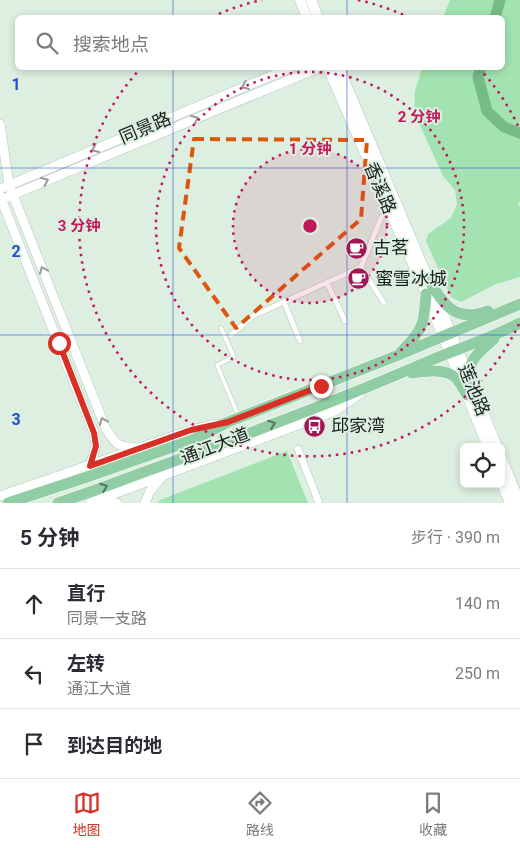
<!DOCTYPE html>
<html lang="zh">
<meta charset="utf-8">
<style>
body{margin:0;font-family:Roboto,"Noto Sans SC",sans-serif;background:#f2f2f3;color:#2b2b33}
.controls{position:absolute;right:15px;bottom:15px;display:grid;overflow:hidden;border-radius:8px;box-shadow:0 2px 8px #0003}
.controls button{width:45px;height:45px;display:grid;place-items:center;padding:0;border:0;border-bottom:1px solid #e1e1e2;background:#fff;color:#2b2b33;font:25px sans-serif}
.stop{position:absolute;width:15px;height:15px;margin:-11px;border:4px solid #d93025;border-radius:50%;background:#fff}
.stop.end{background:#d93025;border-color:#fff;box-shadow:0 1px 5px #0008}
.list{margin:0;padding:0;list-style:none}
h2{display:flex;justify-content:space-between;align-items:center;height:65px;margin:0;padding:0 20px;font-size:21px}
h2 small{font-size:16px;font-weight:400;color:#7c7c81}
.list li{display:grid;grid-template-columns:32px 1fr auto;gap:15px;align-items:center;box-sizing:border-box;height:70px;padding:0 20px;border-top:1px solid #e1e1e2}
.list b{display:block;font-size:19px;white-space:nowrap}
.list p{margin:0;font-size:16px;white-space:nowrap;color:#7c7c81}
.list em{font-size:16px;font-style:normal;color:#7c7c81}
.icon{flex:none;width:28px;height:28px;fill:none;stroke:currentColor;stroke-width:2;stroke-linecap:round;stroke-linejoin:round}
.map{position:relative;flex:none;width:520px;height:503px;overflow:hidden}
.search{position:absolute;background:#fff;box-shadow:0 2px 8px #0003;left:15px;right:15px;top:15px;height:55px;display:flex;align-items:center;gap:12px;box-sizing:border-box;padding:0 18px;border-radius:8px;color:#7c7c81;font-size:19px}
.sheet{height:275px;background:#fff}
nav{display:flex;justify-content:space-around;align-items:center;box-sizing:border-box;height:70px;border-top:1px solid #e1e1e2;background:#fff;font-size:14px;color:#7c7c81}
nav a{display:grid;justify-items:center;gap:2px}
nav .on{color:#d93025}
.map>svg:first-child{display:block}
</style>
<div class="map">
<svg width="520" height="503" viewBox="0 0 520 503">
<rect width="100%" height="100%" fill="#ddefe1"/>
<g fill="#a2e3b1">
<path d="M 450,0 L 520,0 L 520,202 L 518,203 L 520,208 L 520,277 L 496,284 L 461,302 L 451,297 L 426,241 L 428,234 L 451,218 L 457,204 L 455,190 L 443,176 L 414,112 L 415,91 L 422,68 L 502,68 L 502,18 L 443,17 Z"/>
<path d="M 287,451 L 308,503 L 158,503 L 160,500 Z"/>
</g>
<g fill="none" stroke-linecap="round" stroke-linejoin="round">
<g stroke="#74bb86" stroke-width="11">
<path d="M 495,18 L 500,0"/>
<path d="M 481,68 L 478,77 L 487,111 L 504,127 L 520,133"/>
</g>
<defs>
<path id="service" d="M 221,328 L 234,357 L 217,365 L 238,415"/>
<g id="pedestrian">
<path d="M 361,267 L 384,303"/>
<path d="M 327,283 L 345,321"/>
<path d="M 284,302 L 300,341"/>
<path d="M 231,335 L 253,316 L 361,267 L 382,216"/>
</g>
<path id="minor" d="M 298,449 L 319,503"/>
<g id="tertiary">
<path d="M 0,124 L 9,185 L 106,429 C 117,446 117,446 137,448"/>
<path d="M 0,189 L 290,68"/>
<path d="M 0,196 L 94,433 L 96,446 L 90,466"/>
<path d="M 0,200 L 318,68"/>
<path d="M 0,496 L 191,430 L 218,424"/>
<path d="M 98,502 L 117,503"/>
<path d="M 90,503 L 335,411 L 361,393"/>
<path d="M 145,503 L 150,491 L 161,478"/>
</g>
<g id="secondary">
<path d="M 300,0 L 307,18"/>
<path d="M 311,0 L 318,18"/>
<path d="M 328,68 L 426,294 L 488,447"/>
<path d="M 339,68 L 446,321 L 497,447"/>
<path d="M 501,457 L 520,503"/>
<path d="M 501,481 L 510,503"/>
</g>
<g id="primary">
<path d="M 429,280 C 444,305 455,323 488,311"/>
<path d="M 401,352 C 423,330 424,325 426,294"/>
<path d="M 412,373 C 425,371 445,368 456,378 C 460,382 464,390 467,395"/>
<path d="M 475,392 C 467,359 470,361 494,339"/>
<path d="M 8,503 L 87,477 L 195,439 L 228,422 L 396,356 L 520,304"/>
<path d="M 58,503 L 93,491 C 206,449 319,409 429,361 C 460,348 491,338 520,323"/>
</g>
</defs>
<use href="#service" stroke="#b4c6b8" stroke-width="5"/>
<use href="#pedestrian" stroke="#b4c6b8" stroke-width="6"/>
<use href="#minor" stroke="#b4c6b8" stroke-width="8"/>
<use href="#tertiary" stroke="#b4c6b8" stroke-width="10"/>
<use href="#secondary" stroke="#b4c6b8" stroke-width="11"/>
<use href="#primary" stroke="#fff" stroke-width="12"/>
<use href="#service" stroke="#fff" stroke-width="4"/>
<use href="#pedestrian" stroke="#fff" stroke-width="5"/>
<use href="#minor" stroke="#fff" stroke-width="7"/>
<use href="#tertiary" stroke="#fff" stroke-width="9"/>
<use href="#secondary" stroke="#fff" stroke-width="10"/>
<use href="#primary" stroke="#91cda4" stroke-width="11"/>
</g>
<defs><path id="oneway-chevron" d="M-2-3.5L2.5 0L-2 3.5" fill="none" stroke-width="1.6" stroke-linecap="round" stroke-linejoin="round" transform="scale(1.25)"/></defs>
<g stroke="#979a98">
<use href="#oneway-chevron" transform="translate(245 86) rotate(157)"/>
<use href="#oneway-chevron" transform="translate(195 119) rotate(-23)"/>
<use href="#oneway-chevron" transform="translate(95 149) rotate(157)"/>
<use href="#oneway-chevron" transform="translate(45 181) rotate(-23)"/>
<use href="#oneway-chevron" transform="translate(43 270) rotate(-112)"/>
<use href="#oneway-chevron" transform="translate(103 421) rotate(-112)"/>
</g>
<g stroke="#54765e">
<use href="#oneway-chevron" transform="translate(272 424) rotate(-21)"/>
<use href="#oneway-chevron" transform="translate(104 487) rotate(-21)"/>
</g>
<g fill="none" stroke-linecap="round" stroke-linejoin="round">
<path stroke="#d93025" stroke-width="6" d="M 59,343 L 94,433 L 96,446 L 90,466 L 191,430 L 228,422 L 321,386"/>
</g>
<path fill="none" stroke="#de560d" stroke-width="4" stroke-dasharray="10 6" stroke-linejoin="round" d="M 194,139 L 367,140 L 361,219 L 236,328 L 179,248 Z"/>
<path fill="none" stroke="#1d4ed8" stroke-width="1" stroke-opacity="0.55" d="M 173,0 L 173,18M 347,0 L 347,18M 173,68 L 173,503M 347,68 L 347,503M 0,168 L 520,168M 0,335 L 520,335"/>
<circle cx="310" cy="226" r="77" fill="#c2185b" fill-opacity=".12"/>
<g fill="none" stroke="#c2185b" stroke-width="2.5" stroke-dasharray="2.5 5">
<circle cx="310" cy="226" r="77"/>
<circle cx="310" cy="226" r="154"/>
<path d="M519 324A231 231 0 1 1 141 68M212 17A231 231 0 0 1 262 0M358 0A231 231 0 0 1 408 17M479 68A231 231 0 0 1 519 128"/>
</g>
<defs>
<symbol id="cafe-disc" viewBox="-11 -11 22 22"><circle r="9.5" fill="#a41355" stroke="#ddefe1"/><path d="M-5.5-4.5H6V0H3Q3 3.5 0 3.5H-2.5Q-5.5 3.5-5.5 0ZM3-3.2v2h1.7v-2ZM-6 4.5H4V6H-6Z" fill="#fff"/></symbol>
<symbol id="bus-disc" viewBox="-11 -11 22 22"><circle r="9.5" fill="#a41355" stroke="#ddefe1"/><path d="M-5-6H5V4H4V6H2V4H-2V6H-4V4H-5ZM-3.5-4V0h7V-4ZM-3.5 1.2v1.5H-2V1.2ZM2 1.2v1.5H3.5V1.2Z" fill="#fff"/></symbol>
</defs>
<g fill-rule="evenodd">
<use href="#cafe-disc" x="344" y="236" width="25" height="25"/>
<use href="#cafe-disc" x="346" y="266" width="25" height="25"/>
<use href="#bus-disc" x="302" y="414" width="25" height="25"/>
</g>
<g text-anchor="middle" stroke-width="4" stroke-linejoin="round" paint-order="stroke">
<g font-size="18" fill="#181e19" stroke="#ddefe1">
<text transform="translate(145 128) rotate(-23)" y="6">同景路</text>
<text transform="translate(380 188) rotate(67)" y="6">香溪路</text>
<text transform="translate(474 390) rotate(68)" y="6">莲池路</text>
<text transform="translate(215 446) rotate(-21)" y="6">通江大道</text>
</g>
<g font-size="18" fill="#181e19" stroke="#ddefe1" text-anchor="start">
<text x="373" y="254">古茗</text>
<text x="375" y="285">蜜雪冰城</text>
<text x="331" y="432">邱家湾</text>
</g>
</g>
<g font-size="16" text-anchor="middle" font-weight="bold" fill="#1d4ed8" stroke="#ddefe1" stroke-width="4" stroke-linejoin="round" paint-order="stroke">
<text x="16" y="90">1</text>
<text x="16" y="257">2</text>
<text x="16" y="425">3</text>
</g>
<circle cx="310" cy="226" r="8" fill="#c2185b" stroke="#ddefe1" stroke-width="2.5"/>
<g font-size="15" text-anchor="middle" font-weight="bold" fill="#c2185b" stroke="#ddefe1" stroke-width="4" stroke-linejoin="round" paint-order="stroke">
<text x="419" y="122">2 分钟</text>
<text x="310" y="154">1 分钟</text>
<text x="79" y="231">3 分钟</text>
</g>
</svg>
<div class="controls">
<button><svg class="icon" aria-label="locate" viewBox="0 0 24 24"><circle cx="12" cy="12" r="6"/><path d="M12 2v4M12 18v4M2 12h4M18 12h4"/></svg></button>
</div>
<div class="stop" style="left:59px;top:343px"></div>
<div class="stop end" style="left:321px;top:386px"></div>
<div class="search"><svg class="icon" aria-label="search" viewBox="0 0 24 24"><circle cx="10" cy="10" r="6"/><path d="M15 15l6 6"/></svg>搜索地点</div>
</div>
<section class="sheet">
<h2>5 分钟<small>步行 · 390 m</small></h2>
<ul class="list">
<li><svg class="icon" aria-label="ahead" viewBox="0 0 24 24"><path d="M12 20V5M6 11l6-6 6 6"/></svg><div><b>直行</b><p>同景一支路</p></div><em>140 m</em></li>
<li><svg class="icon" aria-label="left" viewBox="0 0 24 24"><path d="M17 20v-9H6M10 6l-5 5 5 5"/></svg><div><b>左转</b><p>通江大道</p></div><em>250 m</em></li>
<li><svg class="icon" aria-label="arrive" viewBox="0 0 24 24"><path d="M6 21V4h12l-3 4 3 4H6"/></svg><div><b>到达目的地</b></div></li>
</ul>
</section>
<nav>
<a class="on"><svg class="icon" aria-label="map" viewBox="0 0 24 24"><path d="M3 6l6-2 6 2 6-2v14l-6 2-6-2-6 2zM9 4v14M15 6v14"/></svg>地图</a>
<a><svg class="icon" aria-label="directions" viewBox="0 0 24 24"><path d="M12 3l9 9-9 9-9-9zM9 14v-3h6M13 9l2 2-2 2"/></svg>路线</a>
<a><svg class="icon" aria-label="saved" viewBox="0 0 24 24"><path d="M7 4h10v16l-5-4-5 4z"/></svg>收藏</a>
</nav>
